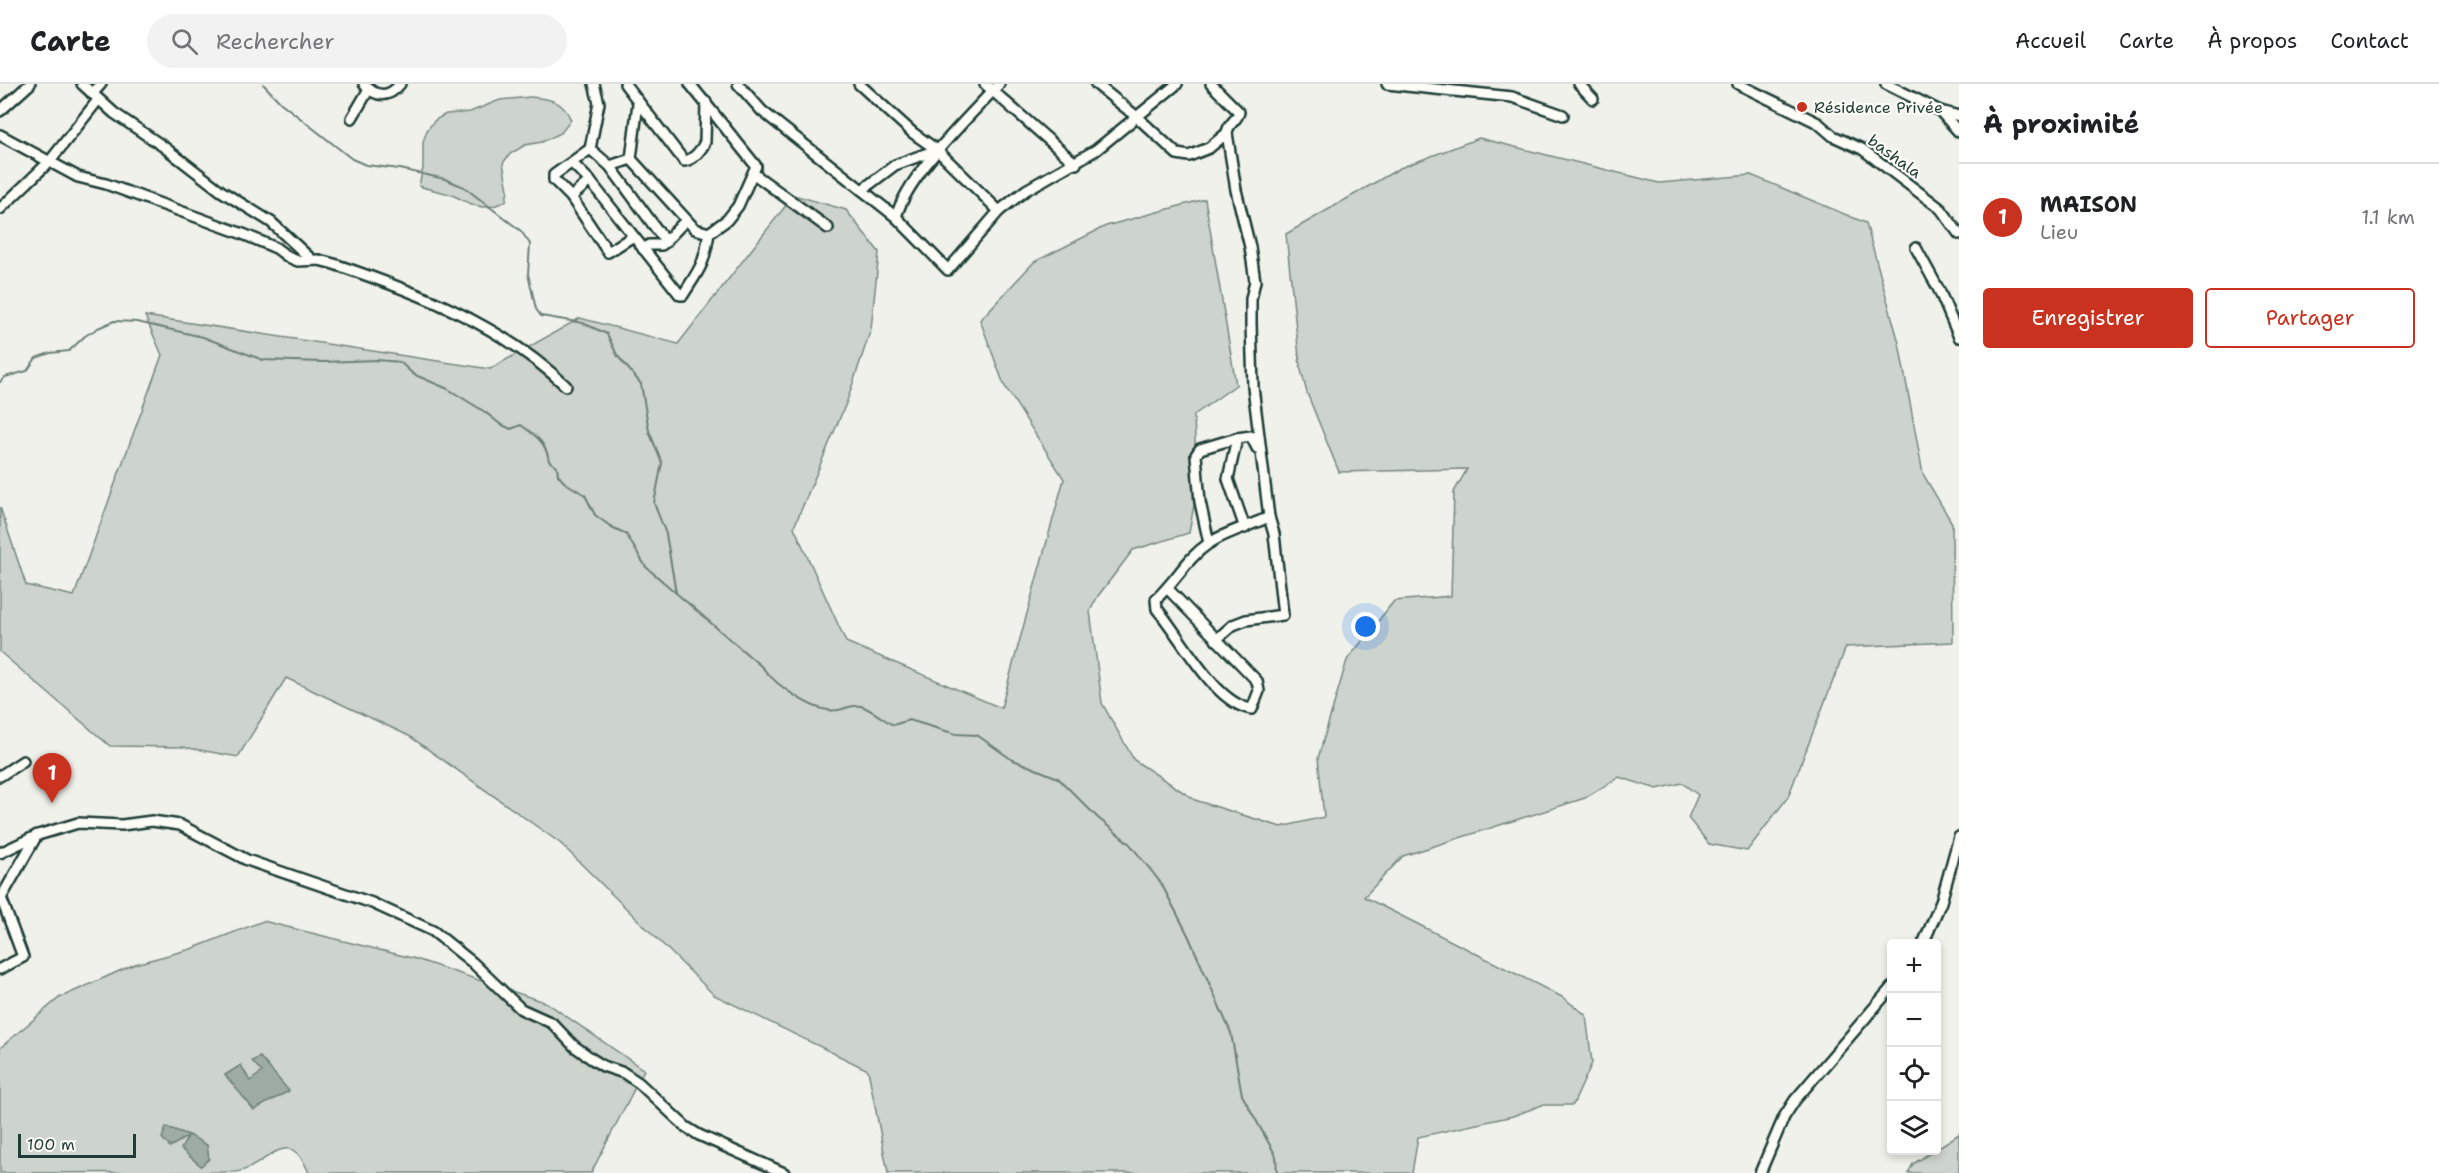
<!DOCTYPE html>
<html lang="fr">
<meta charset="utf-8">
<style>
body{margin:0;font-family:"Shantell Sans",sans-serif;background:#f2f2f2;color:#202124}
.controls{position:absolute;right:18px;bottom:18px;display:grid;overflow:hidden;border-radius:6px;box-shadow:0 3px 9px #0003}
.controls button{width:54px;height:54px;display:grid;place-items:center;padding:0;border:0;border-bottom:2px solid #e0e0e0;background:#fff;color:#202124;font:30px sans-serif}
.scale{position:absolute;left:18px;bottom:15px;width:118px;box-sizing:border-box;padding-left:6px;border:3px solid #1f3d34;border-top:0;font-size:16px;line-height:21px;white-space:nowrap;color:#1f3d34;-webkit-text-stroke:4px #fdfcf7;paint-order:stroke}
.you{position:absolute;left:1366px;top:543px;width:21px;height:21px;margin:-15px;border:4px solid #fff;border-radius:50%;background:#1a73e8;box-shadow:0 0 0 9px #1a73e833}
.badge{display:grid;place-items:center;width:39px;height:39px;border-radius:50%;background:#c8321e;color:#fff;font-size:20px;font-weight:700}
.pin{position:absolute;translate:-50% -50px;filter:drop-shadow(0 2px 3px #0008)}
.pin::after{content:'';position:absolute;top:32px;width:21px;height:18px;background:inherit;clip-path:polygon(0 0,100% 0,50% 100%)}
.list{margin:0;padding:0;list-style:none}
h2{display:flex;justify-content:space-between;align-items:center;height:78px;margin:0;padding:0 24px;font-size:26px}
h2 small{font-size:20px;font-weight:400;color:#757577}
.list li{display:grid;grid-template-columns:39px 1fr auto;gap:18px;align-items:center;box-sizing:border-box;height:108px;padding:0 24px;border-top:2px solid #e0e0e0}
.list b{display:block;font-size:22px;white-space:nowrap}
.list p{margin:0;font-size:20px;white-space:nowrap;color:#757577}
.list em{font-size:20px;font-style:normal;color:#757577}
.actions{display:flex;gap:12px;padding:18px 24px}
.actions a{flex:1;padding:14px 0;border:2px solid #c8321e;border-radius:6px;text-align:center;font-size:21px;color:#c8321e}
.actions .main{background:#c8321e;color:#fff}
.icon{flex:none;width:33px;height:33px;fill:none;stroke:currentColor;stroke-width:2;stroke-linecap:round;stroke-linejoin:round}
.map{position:relative;flex:none;width:1959px;height:1089px;overflow:hidden}
header{display:flex;align-items:center;gap:36px;box-sizing:border-box;height:84px;padding:0 30px;background:#fff;border-bottom:2px solid #e0e0e0}
header strong{font-size:28px}
nav{display:flex;gap:33px;margin-inline-start:auto;font-size:21px}
.search{width:420px;height:54px;background:#f2f2f2;display:flex;align-items:center;gap:15px;box-sizing:border-box;padding:0 21px;border-radius:33px;color:#757577;font-size:22px}
main{display:flex}
aside{flex:1;background:#fff}
.map>svg:first-child{display:block}
</style>
<header>
<strong>Carte</strong>
<div class="search"><svg class="icon" aria-label="search" viewBox="0 0 24 24"><circle cx="10" cy="10" r="6"/><path d="M15 15l6 6"/></svg>Rechercher</div>
<nav><a>Accueil</a><a>Carte</a><a>À propos</a><a>Contact</a></nav>
</header>
<main>
<div class="map">
<svg width="1959" height="1089" viewBox="0 0 1959 1089">
<rect width="100%" height="100%" fill="#f0f1eb"/>
<filter id="ink" filterUnits="userSpaceOnUse"><feTurbulence type="fractalNoise" baseFrequency=".0167" numOctaves="2"/><feDisplacementMap in="SourceGraphic" scale="12" xChannelSelector="R" yChannelSelector="G"/><feConvolveMatrix kernelMatrix="1 2 1 2 8 2 1 2 1" color-interpolation-filters="sRGB"/></filter>
<g filter="url(#ink)">
<g fill="#cdd3cd" stroke="#768880" stroke-width="1.5">
<path d="M 530,13 C 550,15 563,16 571,36 L 561,49 L 542,58 L 525,61 L 510,70 L 503,79 L 508,106 L 506,117 C 482,129 474,121 452,111 C 441,107 430,106 419,102 L 423,84 L 423,58 L 427,46 L 435,36 L 446,30 L 470,28 L 500,16 Z"/>
<path d="M 1479,54 L 1659,99 L 1751,91 L 1866,139 L 1899,259 L 1923,390 L 1952,439 L 1953,558 L 1846,563 L 1788,713 L 1747,767 L 1709,760 L 1688,734 L 1698,711 L 1682,699 L 1657,705 L 1619,693 L 1585,714 L 1403,772 L 1364,813 L 1562,913 L 1586,931 L 1592,979 L 1573,1021 L 1542,1021 L 1513,1032 L 1418,1053 L 1412,1089 L 888,1089 L 868,986 L 714,911 L 560,759 L 409,652 L 286,594 L 238,673 L 183,663 L 110,662 L 0,568 L 0,423 L 26,501 L 74,512 L 162,271 L 145,232 L 490,285 L 580,234 L 678,260 L 794,111 L 846,126 L 879,168 L 871,245 L 847,317 L 794,443 L 846,558 L 1001,624 L 1064,395 L 1004,301 L 980,236 L 1034,178 L 1106,142 L 1205,115 L 1236,301 L 1194,331 L 1197,404 L 1189,449 L 1133,466 L 1098,512 L 1090,527 L 1102,619 L 1134,676 L 1195,716 L 1281,743 L 1324,733 L 1318,674 L 1347,576 L 1394,517 L 1451,512 L 1454,408 L 1467,385 L 1339,388 L 1307,309 L 1300,282 L 1286,150 L 1400,84 Z"/>
<path d="M 263,837 L 416,875 L 547,919 L 644,986 L 591,1089 L 309,1089 C 288,1037 267,1084 236,1088 L 0,1089 L 0,964 L 59,914 L 135,880 L 191,865 Z"/>
<path d="M 1959,1050 L 1959,1089 L 1908,1089 L 1913,1080 Z"/>
</g>
<g fill="#9faca4" stroke="#6c8077" stroke-width="1.5">
<path d="M 260,973 L 289,1007 L 254,1026 L 225,991 L 241,981 L 250,997 L 262,988 L 252,977 Z"/>
<path d="M 166,1043 L 189,1051 L 207,1061 L 209,1075 L 201,1082 L 181,1065 L 188,1052 L 170,1063 L 162,1054 Z"/>
</g>
<g fill="none" stroke-linecap="round" stroke-linejoin="round">
<g stroke="#6c8077" stroke-width="2">
<path d="M 263,0 L 281,19 L 352,75 L 366,81 L 400,85 L 445,95 L 464,103 L 521,147 L 530,160 L 528,190 L 536,225 L 541,232 L 583,239 L 607,250 L 617,271 L 641,300 L 649,347 L 662,379 L 654,419 L 666,450 L 676,509"/>
<path d="M 0,298 L 5,293 L 27,287 L 36,274 L 50,269 L 69,267 L 85,252 L 98,244 L 114,237 L 137,238 L 203,253 L 263,276 L 323,278 L 377,276 L 400,278 L 413,290 L 448,305 L 485,328 L 500,340 L 511,345 L 521,341 C 536,352 546,358 549,377 L 557,383 L 558,391 L 564,398 L 585,411 L 595,431 L 610,442 L 626,450 L 646,483 L 762,583 C 775,600 814,630 838,626 C 846,625 852,620 861,622 C 871,625 884,636 893,641 L 909,636 L 956,650 L 977,651 L 1011,675 L 1058,694 L 1098,734 L 1129,759 L 1161,799 L 1188,851 L 1231,949 L 1242,1011 L 1276,1072 L 1277,1089"/>
</g>
<defs>
<g id="minor">
<path d="M 82,0 L 114,29 L 164,63 L 221,107 L 271,138 L 312,176"/>
<path d="M 364,0 C 376,14 389,14 400,0"/>
<path d="M 625,0 L 684,77 C 693,76 701,67 705,58 L 706,18"/>
<path d="M 738,0 L 762,27 L 896,133 L 948,186 L 999,127 L 1026,106 L 1096,66 L 1177,0"/>
<path d="M 859,0 L 913,49 L 937,66 L 999,127"/>
<path d="M 985,0 L 1076,80"/>
<path d="M 1096,0 L 1137,33 L 1177,70 L 1189,72 L 1209,64 L 1227,49 L 1236,106 L 1250,163 L 1255,197 L 1251,215 L 1251,240 L 1253,303 L 1269,433 L 1274,450 L 1283,531 L 1246,536 L 1233,541 L 1216,556"/>
<path d="M 1211,0 L 1239,28 C 1237,37 1228,39 1227,49"/>
<path d="M 1387,0 L 1512,13 L 1563,31"/>
<path d="M 1579,0 L 1593,15"/>
<path d="M 1738,0 L 1818,39 L 1833,52 L 1862,65 L 1941,125 L 1959,150"/>
<path d="M 1886,0 L 1940,27 L 1959,48"/>
<path d="M 92,10 L 101,0"/>
<path d="M 638,19 L 631,75 L 695,145 L 709,149 L 727,136 L 738,122 L 756,82 L 690,0"/>
<path d="M 0,27 L 30,0"/>
<path d="M 1940,27 L 1959,32"/>
<path d="M 352,34 L 369,5"/>
<path d="M 0,51 L 78,93 L 106,100 L 243,150 L 276,164 L 288,173 L 298,177 L 319,176 L 334,180 C 417,208 501,240 566,302"/>
<path d="M 590,65 L 554,91 L 554,96 L 571,113 L 608,168 L 632,153"/>
<path d="M 590,65 L 610,82 L 666,158"/>
<path d="M 590,65 L 599,19 L 594,0"/>
<path d="M 572,79 L 590,97 L 680,211 L 683,211 C 700,184 704,182 709,149"/>
<path d="M 610,82 L 631,75"/>
<path d="M 754,90 L 828,144"/>
<path d="M 862,106 L 895,81 L 936,66"/>
<path d="M 571,113 L 590,97"/>
<path d="M 0,125 L 50,77 L 98,16"/>
<path d="M 896,133 C 908,90 969,33 999,0"/>
<path d="M 1916,164 L 1939,206 L 1959,253"/>
<path d="M 643,165 L 649,161 L 662,161 L 686,136"/>
<path d="M 1245,444 L 1228,395 L 1237,354 L 1251,352 L 1257,364"/>
<path d="M 1209,459 L 1200,418 L 1196,371 L 1200,365 L 1237,354"/>
<path d="M 1168,505 L 1257,597 L 1259,607 L 1252,625 C 1215,621 1180,551 1157,525 L 1156,515 C 1175,498 1187,474 1208,460 C 1225,448 1250,442 1269,433"/>
<path d="M 0,692 L 23,677"/>
<path d="M 0,769 L 38,751 L 78,739 L 122,741 L 152,737 L 180,741 L 247,776 L 372,819 L 433,847 L 473,879 L 521,925 L 552,939 L 574,962 L 592,975 L 603,982 L 624,989 L 639,999 L 686,1043 L 699,1051 L 784,1089"/>
<path d="M 0,811 L 23,873 L 0,885"/>
<path d="M 1,814 L 37,751"/>
<path d="M 1923,860 L 1941,818 L 1959,753"/>
<path d="M 1760,1089 L 1784,1033 L 1795,1016 L 1892,903"/>
</g>
</defs>
<use href="#minor" stroke="#1f3d34" stroke-width="14"/>
<use href="#minor" stroke="#fdfcf7" stroke-width="9"/>
</g>
</g>
<circle fill="#c8321e" stroke="#fdfcf7" stroke-width="2" cx="1802" cy="23" r="6"/>
<g text-anchor="middle" stroke-width="4.5" stroke-linejoin="round" paint-order="stroke">
<g font-size="16" fill="#1f3d34" stroke="#fdfcf7" text-anchor="start">
<text x="1814" y="29">Résidence Privée</text>
</g>
<g font-size="16" fill="#1f3d34" stroke="#fdfcf7">
<text transform="translate(1895 72) rotate(36)" y="6">bashala</text>
</g>
</g>
</svg>
<div class="controls">
<button>+</button>
<button>−</button>
<button><svg class="icon" aria-label="locate" viewBox="0 0 24 24"><circle cx="12" cy="12" r="6"/><path d="M12 2v4M12 18v4M2 12h4M18 12h4"/></svg></button>
<button><svg class="icon" aria-label="layers" viewBox="0 0 24 24"><path d="M12 4l9 5-9 5-9-5zM3 14l9 5 9-5"/></svg></button>
</div>
<div class="scale">100 m</div>
<div class="you"></div>
<div class="pin badge" style="left:52px;top:719px">1</div>
</div>
<aside>
<h2>À proximité<small></small></h2>
<ul class="list">
<li><span class="badge">1</span><div><b>MAISON</b><p>Lieu</p></div><em>1.1 km</em></li>
</ul>
<div class="actions"><a class="main">Enregistrer</a><a>Partager</a></div>
</aside>
</main>
